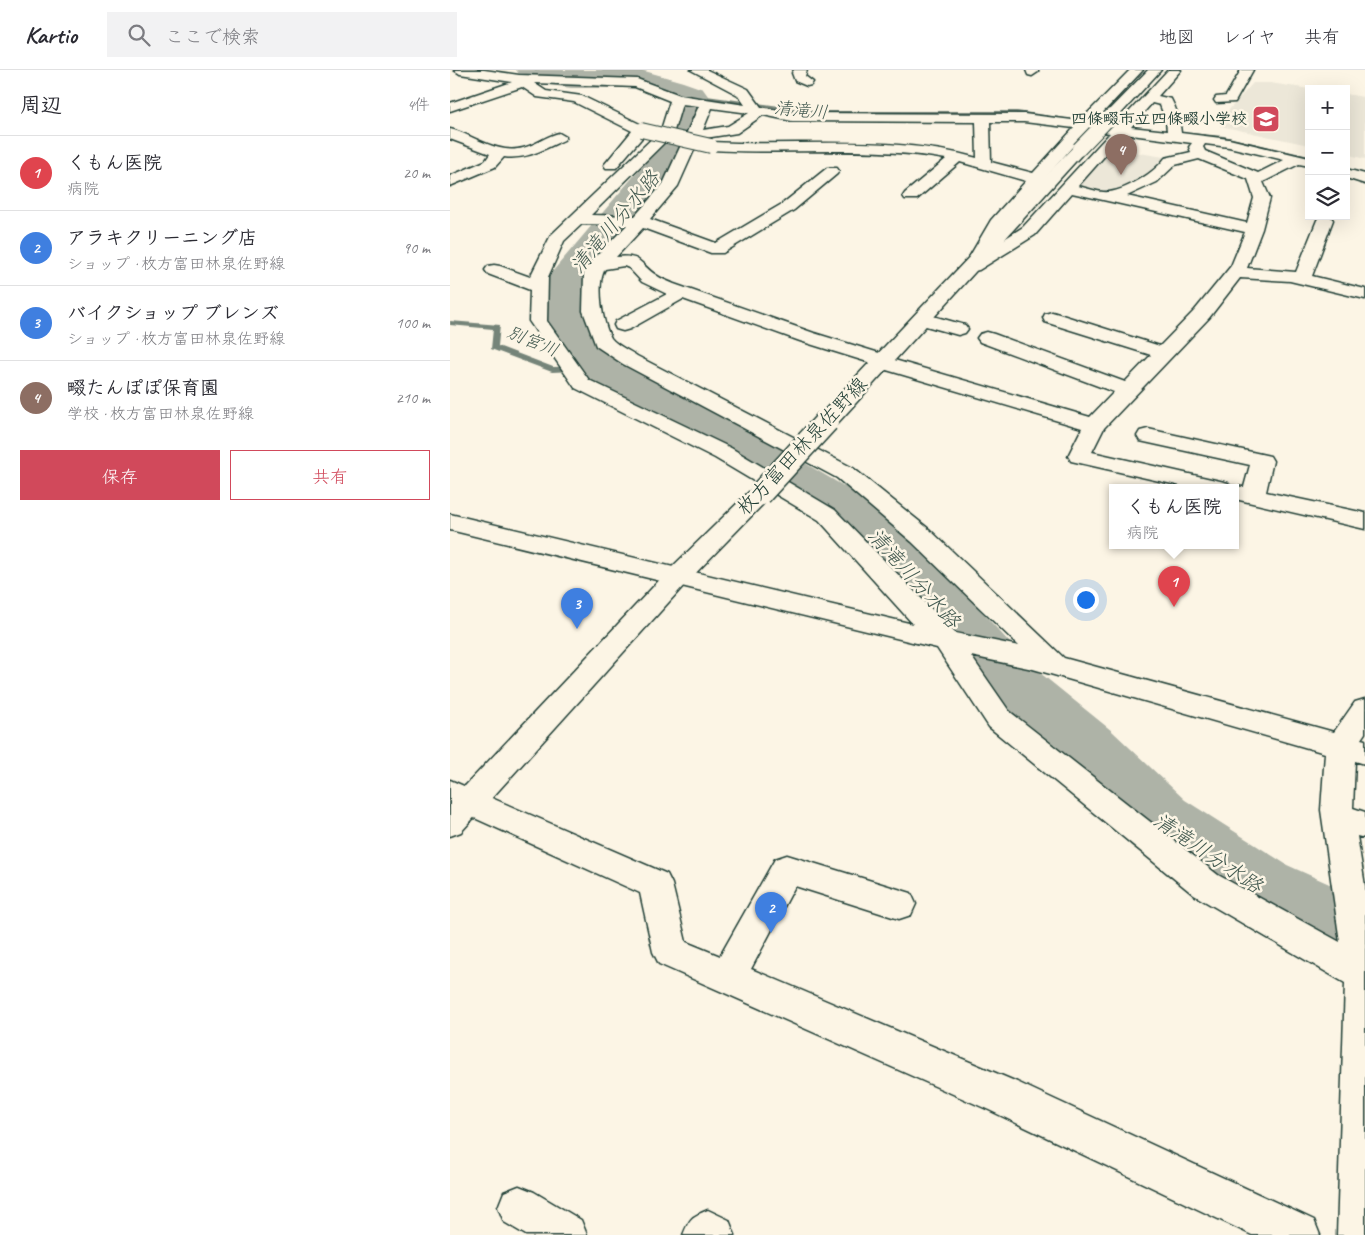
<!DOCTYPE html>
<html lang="ja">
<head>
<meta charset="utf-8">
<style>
  :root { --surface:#fff; --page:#f2f2f3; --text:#2b2b33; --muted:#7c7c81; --line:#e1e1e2; --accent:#d1495b }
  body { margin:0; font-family:Caveat,"Klee One",sans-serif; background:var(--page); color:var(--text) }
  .controls { position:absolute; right:15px; top:15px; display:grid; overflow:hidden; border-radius:0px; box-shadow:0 5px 20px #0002 }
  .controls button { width:45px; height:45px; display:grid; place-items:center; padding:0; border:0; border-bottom:1px solid var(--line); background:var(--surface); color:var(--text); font:25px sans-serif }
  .you { position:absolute; left:635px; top:529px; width:18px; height:18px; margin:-12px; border:4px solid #fff; border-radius:50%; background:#1a73e8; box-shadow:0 0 0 8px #1a73e833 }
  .badge { display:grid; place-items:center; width:32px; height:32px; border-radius:50%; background:var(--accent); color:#fff; font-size:16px; font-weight:700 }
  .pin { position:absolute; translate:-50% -41px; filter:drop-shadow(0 1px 2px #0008) }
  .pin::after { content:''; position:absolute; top:26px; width:18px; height:15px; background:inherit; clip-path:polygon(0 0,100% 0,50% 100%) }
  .popup { position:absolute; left:659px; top:414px; width:130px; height:65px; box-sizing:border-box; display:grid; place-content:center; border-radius:0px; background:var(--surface); filter:drop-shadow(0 1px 4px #0005); font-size:16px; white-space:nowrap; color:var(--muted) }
  .popup b { font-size:19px; color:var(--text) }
  .popup::after { content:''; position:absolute; left:50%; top:100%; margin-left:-10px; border:10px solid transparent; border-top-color:var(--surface) }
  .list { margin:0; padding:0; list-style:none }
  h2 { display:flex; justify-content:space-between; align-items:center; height:65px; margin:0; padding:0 20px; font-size:21px }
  h2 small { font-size:16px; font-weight:400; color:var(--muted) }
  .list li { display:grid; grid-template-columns:32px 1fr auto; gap:15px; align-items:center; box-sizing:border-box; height:75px; padding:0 20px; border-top:1px solid var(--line) }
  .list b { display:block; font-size:19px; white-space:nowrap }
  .list p { margin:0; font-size:16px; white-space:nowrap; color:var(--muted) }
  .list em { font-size:16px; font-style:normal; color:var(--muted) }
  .actions { display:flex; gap:10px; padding:15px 20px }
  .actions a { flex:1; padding:11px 0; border:1px solid var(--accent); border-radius:0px; text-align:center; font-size:18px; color:var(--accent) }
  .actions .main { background:var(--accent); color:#fff }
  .icon { flex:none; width:28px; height:28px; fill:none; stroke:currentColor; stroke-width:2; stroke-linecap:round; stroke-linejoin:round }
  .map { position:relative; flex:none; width:915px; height:1165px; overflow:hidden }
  header { display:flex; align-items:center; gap:30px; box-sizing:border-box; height:70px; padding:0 25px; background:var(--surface); border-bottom:1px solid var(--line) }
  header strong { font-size:24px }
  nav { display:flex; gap:28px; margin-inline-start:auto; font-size:18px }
  .search { width:350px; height:45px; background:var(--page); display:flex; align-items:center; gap:12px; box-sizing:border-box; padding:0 18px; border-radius:0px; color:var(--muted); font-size:19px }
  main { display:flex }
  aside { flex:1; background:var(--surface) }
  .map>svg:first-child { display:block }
</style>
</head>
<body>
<header>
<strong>Kartio</strong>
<div class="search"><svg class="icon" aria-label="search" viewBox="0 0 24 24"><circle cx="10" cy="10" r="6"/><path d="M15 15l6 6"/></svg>ここで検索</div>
<nav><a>地図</a><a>レイヤ</a><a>共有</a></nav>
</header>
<main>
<aside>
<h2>周辺<small>4件</small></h2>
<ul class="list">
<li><span class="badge" style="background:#e0444e">1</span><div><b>くもん医院</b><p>病院</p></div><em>20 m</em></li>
<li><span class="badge" style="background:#3f7fe0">2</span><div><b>アラキクリーニング店</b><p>ショップ · 枚方富田林泉佐野線</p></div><em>90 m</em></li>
<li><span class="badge" style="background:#3f7fe0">3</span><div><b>バイクショップ ブレンズ</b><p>ショップ · 枚方富田林泉佐野線</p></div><em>100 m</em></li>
<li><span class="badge" style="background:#8d6e63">4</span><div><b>畷たんぽぽ保育園</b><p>学校 · 枚方富田林泉佐野線</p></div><em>210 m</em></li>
</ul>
<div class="actions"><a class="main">保存</a><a>共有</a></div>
</aside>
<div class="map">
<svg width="915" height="1165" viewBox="0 0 915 1165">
  <rect width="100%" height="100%" fill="#fcf5e5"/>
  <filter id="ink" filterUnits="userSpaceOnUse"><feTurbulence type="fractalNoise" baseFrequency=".02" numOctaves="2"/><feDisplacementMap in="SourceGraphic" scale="10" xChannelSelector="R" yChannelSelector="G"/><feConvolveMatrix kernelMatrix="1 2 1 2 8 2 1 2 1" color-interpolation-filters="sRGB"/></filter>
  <g filter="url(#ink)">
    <!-- built -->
    <path fill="#ece7d8" d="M 803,13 L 820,13 L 860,19 L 859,75 L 770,56 L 777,42 Z
      M 896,24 L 913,27 L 915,25 L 915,89 L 896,84 Z
      M 665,79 L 720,88 L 697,111 L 660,124 L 624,117 Z"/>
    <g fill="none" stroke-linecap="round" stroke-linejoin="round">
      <!-- stream -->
      <path fill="#758479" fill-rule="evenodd" d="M 242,24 L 365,41 L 567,41 L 629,50 L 626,52 L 567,45 L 365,45 L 240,27 Z
        M 728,62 L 774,66 L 859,86 L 859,90 L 774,70 L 730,65 Z
        M 0,251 L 50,255 L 48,276 L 103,297 L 144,296 L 148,298 L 144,300 L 102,302 L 41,279 L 43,259 L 0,255 Z"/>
      <!-- river -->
      <path fill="#aeb3a7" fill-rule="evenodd" d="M 66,0 L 191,0 L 233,12 L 253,19 L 258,26 L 245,76 L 139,209 L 138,224 L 145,259 L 163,288 L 331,379 L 446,447 L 579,594 L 662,661 L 735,730 L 837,795 L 915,830 L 915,910 L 885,898 L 779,845 L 681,776 L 610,701 L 531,630 L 404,473 L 293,401 L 127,308 L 99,259 L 94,224 L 97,208 L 211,74 L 225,30 L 190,18 L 121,18 L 94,14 L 71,6 Z"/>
      <defs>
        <path id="minor" d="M 4,0 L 34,0 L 69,5 L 187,9 L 230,25 L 295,35 L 288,25 L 241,0 L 257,0 L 298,19 L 311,37 L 342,43 L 574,44 L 630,51 L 680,0 L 693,0 L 644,52 L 667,55 L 718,0 L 731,0 L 708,26 L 721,29 C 727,40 730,51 731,63 L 779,69 L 859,88 L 859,96 L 849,94 L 813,112 L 820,128 L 812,159 L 797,198 L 846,202 L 867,150 L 869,147 L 881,147 L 883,150 L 862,206 L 915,219 L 915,229 L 840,211 L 790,208 L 759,248 L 654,358 L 642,382 L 770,411 L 778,413 L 780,416 L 794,417 L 800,395 L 690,371 L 687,366 L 690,361 L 698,359 L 820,386 L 823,391 L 816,422 L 915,443 L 915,459 L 785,429 L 785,418 L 740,418 L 621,391 L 618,386 L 632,358 L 423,296 L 421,293 L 350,271 L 233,229 L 180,259 L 173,261 L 166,259 L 164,255 L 166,251 L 217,224 L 192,212 L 179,198 L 174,196 L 155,199 C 146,214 152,252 161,268 C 166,275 180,281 187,286 L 403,398 L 480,460 L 614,588 L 884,662 L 905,632 L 915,629 L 915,663 L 911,669 L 915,670 L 915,694 L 905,691 L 903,738 L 915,742 L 915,768 L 907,766 L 915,816 L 915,1165 L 887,1165 L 895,913 L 744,825 L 539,657 L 487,578 L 0,460 L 0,444 L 463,554 L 369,450 L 265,388 L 125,318 L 79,251 L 80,220 L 38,204 L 35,200 L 38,196 L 44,195 L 50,196 L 80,207 L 101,165 L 211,60 L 220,31 L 185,17 L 84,13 L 96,21 L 132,26 L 196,57 L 198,60 L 196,63 L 166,98 L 156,98 L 154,95 L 182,61 L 124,32 L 87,27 L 72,17 L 0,41 L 0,33 L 62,12 L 10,4 ZM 702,33 L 710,35 L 716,51 L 717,61 L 681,57 ZM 232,34 L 249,36 L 213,114 L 185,146 L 141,145 L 223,64 ZM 262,38 L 299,43 L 278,56 L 253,60 ZM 313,45 L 342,51 L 526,52 L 527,88 C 441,64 349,77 261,72 L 256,73 L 254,76 L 256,79 L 261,80 C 339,85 419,75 496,89 L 455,123 L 453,126 L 455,129 L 467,129 L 510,92 L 576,111 L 541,150 L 514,196 L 517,200 L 523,201 L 529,200 L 585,165 L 622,123 L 795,162 L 781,196 L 745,240 L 710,276 L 609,244 L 602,242 L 595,244 L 593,248 L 595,252 L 701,285 L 675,312 L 544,264 L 537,262 L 530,264 L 527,268 L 530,272 L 664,322 L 640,347 L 441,289 L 439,286 L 364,263 L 224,214 C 218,211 211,209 206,205 C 189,194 192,184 166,187 L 193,158 L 261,183 L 273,183 L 344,140 L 387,104 L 389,101 L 387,98 L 377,98 L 332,134 L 266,173 L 200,149 L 228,116 L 249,69 L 287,63 ZM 540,52 L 574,52 L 624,58 L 583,103 L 541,92 ZM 637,60 L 660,63 L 573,157 L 542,177 L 554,155 ZM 674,64 L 742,73 L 739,77 L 741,82 L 715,88 C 705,102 677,120 659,122 C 650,123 637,118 628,116 ZM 755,74 L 779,77 L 834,90 L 808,103 L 755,81 L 753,77 ZM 749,89 L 798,109 L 804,128 L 797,153 L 677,126 L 707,112 L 725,95 ZM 132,154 L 177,155 L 143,190 L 134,204 L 133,241 L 146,276 L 173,294 L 387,408 L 462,472 L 569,576 L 505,563 L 385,440 L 281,378 L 139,310 L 97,251 L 98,207 L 114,171 ZM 521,586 L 583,599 L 875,683 L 871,740 L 890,872 L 768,805 L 559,641 Z
          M 344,0 L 357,0 L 355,6 L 363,12 L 361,15 L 357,16 L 345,11 L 342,3 Z
          M 576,0 L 588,0 L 588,2 L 582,6 L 578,5 Z
          M 791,0 L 803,0 L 785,32 L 766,33 L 764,30 L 766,27 L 776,26 Z
          M 0,59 C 24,65 47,85 73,78 C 86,75 96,66 109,63 L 116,67 L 114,70 C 94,79 77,90 54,87 L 45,97 L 0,116 L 0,106 L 35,91 L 40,84 L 0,69 Z
          M 896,99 L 915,104 L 915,114 L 896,108 Z
          M 472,243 L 515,255 L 518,259 L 515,263 L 508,265 L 465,253 L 463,249 L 465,245 Z
          M 0,710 L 217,804 L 222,814 L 236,872 L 270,886 L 325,789 L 337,785 L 461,823 L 466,834 L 461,845 L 449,849 L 345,816 L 301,899 L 567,1012 L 864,1150 L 870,1165 L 802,1165 L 539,1040 L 209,894 L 203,882 L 190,823 L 0,737 Z
          M 69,1116 L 84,1122 L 131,1150 L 137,1165 L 76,1165 L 54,1152 L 48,1137 L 54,1122 Z
          M 258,1140 L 279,1150 L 285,1165 L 233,1165 C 240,1148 241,1147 258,1140 Z"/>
        <path id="major" d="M 698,0 L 711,0 L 666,49 L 656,49 L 654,46 L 656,43 Z
          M 629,75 L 634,76 L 636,79 L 634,82 L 385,356 L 377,357 L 369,356 L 366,351 L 369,346 L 624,76 Z
          M 310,417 L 318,419 L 322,424 L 318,429 L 237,512 L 11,762 L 0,766 L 0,732 L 219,500 L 302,419 Z"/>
      </defs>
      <!-- minor casing -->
      <use href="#minor" stroke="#1f3d34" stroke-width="3"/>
      <!-- major casing -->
      <use href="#major" stroke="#1f3d34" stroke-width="3"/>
      <!-- minor -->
      <use href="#minor" fill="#fcf5e5" fill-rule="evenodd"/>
      <!-- major -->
      <use href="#major" fill="#fcf5e5" fill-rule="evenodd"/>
      <defs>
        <path id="minor-bridge" d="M 191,60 L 261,76"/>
        <path id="major-bridge-far1" d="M 629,79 L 661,46"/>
        <path id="major-bridge" d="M 310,424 L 377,351"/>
      </defs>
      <!-- minor-bridge casing -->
      <use href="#minor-bridge" stroke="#1f3d34" stroke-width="16" stroke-linecap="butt"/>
      <!-- major-bridge-far1 casing -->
      <use href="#major-bridge-far1" stroke="#1f3d34" stroke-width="16" stroke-linecap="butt"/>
      <!-- major-bridge casing -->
      <use href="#major-bridge" stroke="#1f3d34" stroke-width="26" stroke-linecap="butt"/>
      <!-- minor-bridge -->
      <use href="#minor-bridge" stroke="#fcf5e5" stroke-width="14"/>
      <!-- major-bridge-far1 -->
      <use href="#major-bridge-far1" stroke="#fcf5e5" stroke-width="14"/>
      <!-- major-bridge -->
      <use href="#major-bridge" stroke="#fcf5e5" stroke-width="23"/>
    </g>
  </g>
  <!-- icons -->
  <defs>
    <symbol id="school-square" viewBox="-11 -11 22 22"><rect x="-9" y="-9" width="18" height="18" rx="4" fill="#d1495b" stroke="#fcf5e5"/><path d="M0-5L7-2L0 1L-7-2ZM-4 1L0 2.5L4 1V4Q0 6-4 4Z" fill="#fff"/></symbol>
  </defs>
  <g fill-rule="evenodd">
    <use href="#school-square" x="800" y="33" width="32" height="32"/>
  </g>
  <g text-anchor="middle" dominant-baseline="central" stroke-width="5" stroke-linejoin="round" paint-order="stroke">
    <!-- far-poi labels -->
    <g font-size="16" font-weight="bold" fill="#1f3d34" stroke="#fcf5e5" text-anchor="end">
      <text x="797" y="49">四條畷市立四條畷小学校</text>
    </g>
    <!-- far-water labels -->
    <g font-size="18" font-style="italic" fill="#435a51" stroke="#fcf5e5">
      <text transform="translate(351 40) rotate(5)">清滝川</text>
      <text transform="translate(83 271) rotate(22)">別宮川</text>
    </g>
    <!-- street labels -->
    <g font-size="20" fill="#1f3d34" stroke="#fcf5e5">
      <text transform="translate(352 376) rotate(-47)">枚方富田林泉佐野線</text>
    </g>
    <!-- water labels -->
    <g font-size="21" font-style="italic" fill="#435a51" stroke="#fcf5e5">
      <text transform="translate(165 152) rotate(-50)">清滝川分水路</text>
      <text transform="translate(464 508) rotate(48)">清滝川分水路</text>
      <text transform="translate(758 783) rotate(34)">清滝川分水路</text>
    </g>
  </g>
</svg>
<div class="controls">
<button>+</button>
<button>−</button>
<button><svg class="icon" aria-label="layers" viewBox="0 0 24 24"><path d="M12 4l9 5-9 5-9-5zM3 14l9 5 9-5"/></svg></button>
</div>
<div class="you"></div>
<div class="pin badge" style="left:724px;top:537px;background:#e0444e">1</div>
<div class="popup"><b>くもん医院</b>病院</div>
<div class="pin badge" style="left:321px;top:863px;background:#3f7fe0">2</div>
<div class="pin badge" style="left:127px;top:559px;background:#3f7fe0">3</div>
<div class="pin badge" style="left:671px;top:105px;background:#8d6e63">4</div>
</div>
</main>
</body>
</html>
